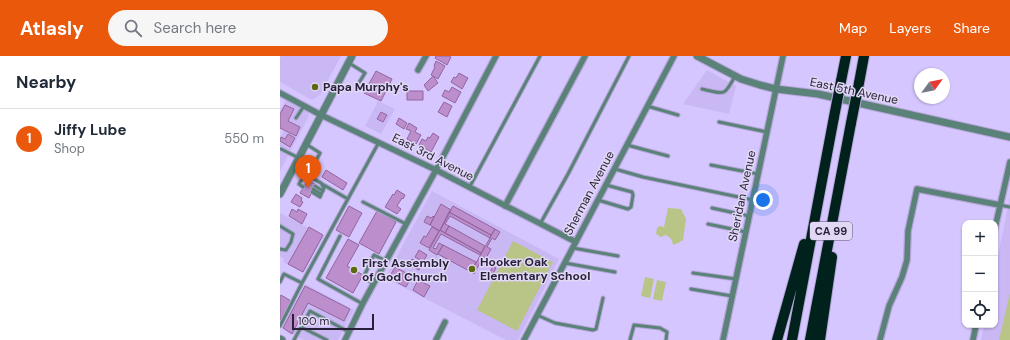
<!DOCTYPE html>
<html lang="en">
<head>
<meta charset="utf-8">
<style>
  :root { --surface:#fff; --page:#f6f6f7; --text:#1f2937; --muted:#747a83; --line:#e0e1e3; --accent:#ea580c }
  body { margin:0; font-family:"DM Sans",sans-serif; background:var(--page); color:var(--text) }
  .controls { position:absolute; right:12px; bottom:12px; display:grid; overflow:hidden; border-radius:8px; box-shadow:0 1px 3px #0004 }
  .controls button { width:36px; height:36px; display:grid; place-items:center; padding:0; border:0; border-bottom:1px solid var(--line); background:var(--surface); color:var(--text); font:20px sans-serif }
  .compass { position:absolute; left:634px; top:12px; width:36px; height:36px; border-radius:50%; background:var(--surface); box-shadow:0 1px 3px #0004; rotate:57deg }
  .scale { position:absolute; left:12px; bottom:10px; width:82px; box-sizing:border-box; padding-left:4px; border:2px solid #281f39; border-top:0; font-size:11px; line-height:14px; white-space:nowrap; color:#281f39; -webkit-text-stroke:3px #e0d8f5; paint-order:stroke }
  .you { position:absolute; left:483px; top:144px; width:14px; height:14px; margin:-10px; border:3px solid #fff; border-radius:50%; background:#1a73e8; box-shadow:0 0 0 6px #1a73e833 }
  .badge { display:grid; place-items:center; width:26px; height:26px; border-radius:50%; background:var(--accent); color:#fff; font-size:13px; font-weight:700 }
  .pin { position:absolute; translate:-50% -33px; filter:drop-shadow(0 1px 2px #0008) }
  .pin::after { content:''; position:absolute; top:21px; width:14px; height:12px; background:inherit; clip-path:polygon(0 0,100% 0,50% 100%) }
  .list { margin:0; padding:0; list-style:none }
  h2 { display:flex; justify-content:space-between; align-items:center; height:52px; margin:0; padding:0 16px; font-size:17px }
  h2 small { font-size:13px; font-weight:400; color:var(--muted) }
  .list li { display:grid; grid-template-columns:26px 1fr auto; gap:12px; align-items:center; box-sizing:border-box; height:60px; padding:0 16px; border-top:1px solid var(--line) }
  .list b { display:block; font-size:15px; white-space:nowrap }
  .list p { margin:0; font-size:13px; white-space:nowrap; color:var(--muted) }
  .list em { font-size:13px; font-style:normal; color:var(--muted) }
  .icon { flex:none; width:22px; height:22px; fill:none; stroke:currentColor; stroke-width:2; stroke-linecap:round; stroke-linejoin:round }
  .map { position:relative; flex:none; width:730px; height:284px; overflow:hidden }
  header { display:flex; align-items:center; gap:24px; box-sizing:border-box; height:56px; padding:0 20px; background:var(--accent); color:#fff }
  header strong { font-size:19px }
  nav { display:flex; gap:22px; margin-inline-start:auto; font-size:14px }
  .search { width:280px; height:36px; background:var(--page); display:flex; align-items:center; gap:10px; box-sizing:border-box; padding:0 14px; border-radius:22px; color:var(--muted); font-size:15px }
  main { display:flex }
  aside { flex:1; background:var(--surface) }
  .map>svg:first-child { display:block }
</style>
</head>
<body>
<header>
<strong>Atlasly</strong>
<div class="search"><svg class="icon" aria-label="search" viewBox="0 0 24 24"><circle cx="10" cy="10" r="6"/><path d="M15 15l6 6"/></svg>Search here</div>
<nav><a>Map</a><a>Layers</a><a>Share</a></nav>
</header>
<main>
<aside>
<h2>Nearby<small></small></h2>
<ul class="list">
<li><span class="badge">1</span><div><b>Jiffy Lube</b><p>Shop</p></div><em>550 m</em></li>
</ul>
</aside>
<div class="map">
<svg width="730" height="284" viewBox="0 0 730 284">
  <rect width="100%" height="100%" fill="#d6c6ff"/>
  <!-- built -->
  <path fill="#c9b8f4" d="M 1,0 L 61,0 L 40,39 L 32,44 L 0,26 L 0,2 Z
    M 427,14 L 456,30 L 449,58 L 403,48 Z
    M 7,42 L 27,53 L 29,60 L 0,115 L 0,82 L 4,74 L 0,72 L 0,55 Z
    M 98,45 L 115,53 L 101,78 L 85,70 Z
    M 152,135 L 279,203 L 238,284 L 226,284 L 105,222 Z
    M 730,141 L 730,284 L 701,284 L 704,269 L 715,269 L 715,214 Z
    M 0,157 L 44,180 L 23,217 L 3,206 L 4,203 L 0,200 Z
    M 25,228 L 74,254 L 58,284 L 24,284 L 2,272 Z"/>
  <!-- green -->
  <path fill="#b8c586" d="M 388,152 L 401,153 L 406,163 L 403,184 L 398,187 L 393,189 C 392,183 390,181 385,179 L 381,181 L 376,178 L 377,172 L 380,170 L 384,171 Z
    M 233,185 L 273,206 L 237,275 L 197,254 Z
    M 365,221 L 374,223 L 370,242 L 361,240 Z
    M 377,224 L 386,226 L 382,245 L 373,243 Z
    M 730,237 L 730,284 L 719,284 Z"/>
  <!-- building -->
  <path fill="#bd8ecc" stroke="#92659f" d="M 156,0 L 169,0 L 171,1 L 167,9 L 155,2 Z
    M 156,5 L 165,10 L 158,23 L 151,19 L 155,11 L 154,10 Z
    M 96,15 L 112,23 L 101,45 L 84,37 Z
    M 179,17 L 188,22 L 182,33 L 171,26 L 174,21 L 176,22 Z
    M 153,20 L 158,27 L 148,35 L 144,29 Z
    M 172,31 L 181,36 L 175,47 L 162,40 L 165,34 L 169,36 Z
    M 127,35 L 143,35 L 143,44 L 127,44 Z
    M 164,46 L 172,50 L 167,61 L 158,56 Z
    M 5,49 L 14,53 L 8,65 L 20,71 L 16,80 L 0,72 L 0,58 Z
    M 101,56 L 107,59 L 103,66 L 97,63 Z
    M 119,62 L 127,67 L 124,73 L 116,68 Z
    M 129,67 L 137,72 L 135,76 L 141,79 L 136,88 L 127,83 L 131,75 L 126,73 Z
    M 153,77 L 159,81 L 151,96 L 139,89 L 142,83 L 146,85 L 148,81 L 150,82 Z
    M 8,78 L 15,82 L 10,91 L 0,85 L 1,81 L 5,83 Z
    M 46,114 L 67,127 L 63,134 L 42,121 Z
    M 28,124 L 36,129 L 29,142 L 20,137 Z
    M 117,134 L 125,139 L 123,143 L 122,142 L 117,150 L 121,153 L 117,158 L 105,151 L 113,138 L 114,139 Z
    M 16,138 L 22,142 L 21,145 L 23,146 L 20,151 L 11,146 Z
    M 161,148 L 171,154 L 160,175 L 150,169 Z
    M 69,150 L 82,157 L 69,181 L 56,174 Z
    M 173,150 L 215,173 L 211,179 L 169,156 Z
    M 12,153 L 17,156 L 18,153 L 27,158 L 22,168 L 9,160 Z
    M 97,155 L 116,166 L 99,198 L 79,187 Z
    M 169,156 L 211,179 L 210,182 L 170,160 L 165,168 L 169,170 L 165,177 L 160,174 Z
    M 147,160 L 151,162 L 153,160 L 154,161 L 150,169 L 144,166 Z
    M 169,170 L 205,190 L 201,197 L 165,177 Z
    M 29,171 L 43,179 L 23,216 L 8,208 Z
    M 152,171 L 159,175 L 149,192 L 140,187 L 144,180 L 146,181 Z
    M 215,173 L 220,176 L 215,184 L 212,182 L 207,191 L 211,193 L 206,202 L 203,201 L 194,218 L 191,216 Z
    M 160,174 L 201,197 L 200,199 L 161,178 L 153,192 L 156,193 L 159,187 L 163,189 L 157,199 L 149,194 Z
    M 68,183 L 79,189 L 67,210 L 83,219 L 73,237 L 46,222 Z
    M 163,189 L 196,206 L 191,216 L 158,198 Z
    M 139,194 L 147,199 L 143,206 L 135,201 Z
    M 132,203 L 142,209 L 139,214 L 129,209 Z
    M 213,210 L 216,212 L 211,222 L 208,220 Z
    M 115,211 L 132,220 L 126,231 L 109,222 Z
    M 138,224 L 150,230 L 144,241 L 133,234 Z
    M 25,230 L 70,253 L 64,265 L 28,247 L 12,278 L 3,272 Z
    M 1,239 L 11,245 L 0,265 L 0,241 Z"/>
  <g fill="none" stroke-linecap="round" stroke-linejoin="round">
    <defs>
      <path id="service" d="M 69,7 L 85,17 L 77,30
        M 422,33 C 445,38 444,41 455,20
        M 367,50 L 398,59
        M 16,62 L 24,50
        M 439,66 L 487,76
        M 347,89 L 388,100
        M 1,93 L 19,102
        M 16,108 L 31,114 L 40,97 L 26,88
        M 431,109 L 478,118
        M 14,112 L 41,127 L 44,132 L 40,141 L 32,136
        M 335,113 L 363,121 L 473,144
        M 42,128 L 68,143
        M 35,130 L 43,135
        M 23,131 L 19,128 L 25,118
        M 189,132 L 260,0
        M 33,133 L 41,138
        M 318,144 L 348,153 L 351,151 L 353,139 L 352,136 L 326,129
        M 83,146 L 126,168
        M 720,149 L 730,151
        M 432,152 L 469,160
        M 260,168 L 288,118 L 349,0
        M 428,168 L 466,176
        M 0,170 L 13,178 L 11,186 L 6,194 L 0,193
        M 60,180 L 38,223 L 83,248
        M 293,192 L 338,200
        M 285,207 L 335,216
        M 413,217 L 456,223
        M 0,226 L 4,218 L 22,227 L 0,270
        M 22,227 L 99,86
        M 94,228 L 86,223 L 84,220 L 94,199 L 106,205
        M 411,233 L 452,240
        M 257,259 L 275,267 L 313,274 L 316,273 L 323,242
        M 21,271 L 47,284
        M 14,284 L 30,255 L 69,276
        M 350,284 L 354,269 L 380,272 L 387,276 L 386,284"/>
      <path id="minor" d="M 138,14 L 146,0
        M 0,37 L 41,59 L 156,114 L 296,186
        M 225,150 L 305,0
        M 715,172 L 730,106
        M 65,284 L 83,247 L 156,114 L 216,0
        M 156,284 L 165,266
        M 244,284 L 394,0
        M 443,284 L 503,0
        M 600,284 L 609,250 L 622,221 L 627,204 L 628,175 L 637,133 L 720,149
        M 693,284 L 696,269"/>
      <path id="tertiary" d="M 417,0 L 461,23 L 480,29 L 496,33 L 538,38 L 730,81
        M 0,138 L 72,0
        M 0,283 L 2,284"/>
      <path id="motorway" d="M 561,25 L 566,0
        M 579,27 L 584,0
        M 497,284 L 524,188
        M 512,284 L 554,61
        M 530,284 L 571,67
        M 540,284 L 552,201"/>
    </defs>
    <!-- service casing -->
    <use href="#service" stroke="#b3a5d7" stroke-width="5"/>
    <!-- minor casing -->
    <use href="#minor" stroke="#b3a5d7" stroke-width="8"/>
    <!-- tertiary casing -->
    <use href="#tertiary" stroke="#b3a5d7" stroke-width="9"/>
    <!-- motorway casing -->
    <use href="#motorway" stroke="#b3a5d7" stroke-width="12"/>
    <!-- service -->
    <use href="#service" stroke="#5b8278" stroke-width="3"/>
    <!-- minor -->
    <use href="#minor" stroke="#5b8278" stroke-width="5.5"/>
    <!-- tertiary -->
    <use href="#tertiary" stroke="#5b8278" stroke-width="7"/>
    <!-- motorway -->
    <use href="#motorway" stroke="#01221c" stroke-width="10"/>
    <defs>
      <path id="motorway-bridge" d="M 554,61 L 561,25
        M 571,67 L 579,27"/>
    </defs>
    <!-- motorway-bridge casing -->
    <use href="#motorway-bridge" stroke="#b3a5d7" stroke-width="12" stroke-linecap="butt"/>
    <!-- motorway-bridge -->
    <use href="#motorway-bridge" stroke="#01221c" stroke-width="10"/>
  </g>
  <!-- markers -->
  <g fill="#5d6911" stroke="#e0d8f5" stroke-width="1.5">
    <circle cx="35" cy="31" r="4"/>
    <circle cx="192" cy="213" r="4"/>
    <circle cx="74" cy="214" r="4"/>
  </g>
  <g text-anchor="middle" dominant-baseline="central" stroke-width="3" stroke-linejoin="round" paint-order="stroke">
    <!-- shield labels -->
    <rect fill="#e0d8f5" stroke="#5f5671" stroke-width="1" x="530" y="166" width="42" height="18" rx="3"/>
    <g font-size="11" font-weight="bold" fill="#281f39">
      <text x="551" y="175">CA 99</text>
    </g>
    <!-- poi labels -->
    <g font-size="12" font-weight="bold" fill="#281f39" stroke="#e0d8f5" text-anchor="start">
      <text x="43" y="31">Papa Murphy's</text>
      <text x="200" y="206">Hooker Oak<tspan x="200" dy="14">Elementary School</tspan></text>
      <text x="82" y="207">First Assembly<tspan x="82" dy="14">of God Church</tspan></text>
    </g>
    <!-- street labels -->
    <g font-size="12" fill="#281f39" stroke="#e0d8f5">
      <text transform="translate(574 35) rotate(12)">East 5th Avenue</text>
      <text transform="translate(153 101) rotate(27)">East 3rd Avenue</text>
      <text transform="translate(309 137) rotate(-62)">Sherman Avenue</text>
      <text transform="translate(462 140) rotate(-78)">Sheridan Avenue</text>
    </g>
  </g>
</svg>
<div class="controls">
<button>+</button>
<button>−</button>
<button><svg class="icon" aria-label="locate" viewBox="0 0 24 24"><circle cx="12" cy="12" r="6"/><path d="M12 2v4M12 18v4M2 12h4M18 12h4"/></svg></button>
</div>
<svg class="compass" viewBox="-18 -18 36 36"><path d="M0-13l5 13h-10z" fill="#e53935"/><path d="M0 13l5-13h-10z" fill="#747a83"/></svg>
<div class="scale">100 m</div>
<div class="you"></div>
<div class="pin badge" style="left:28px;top:132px">1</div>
</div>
</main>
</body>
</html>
